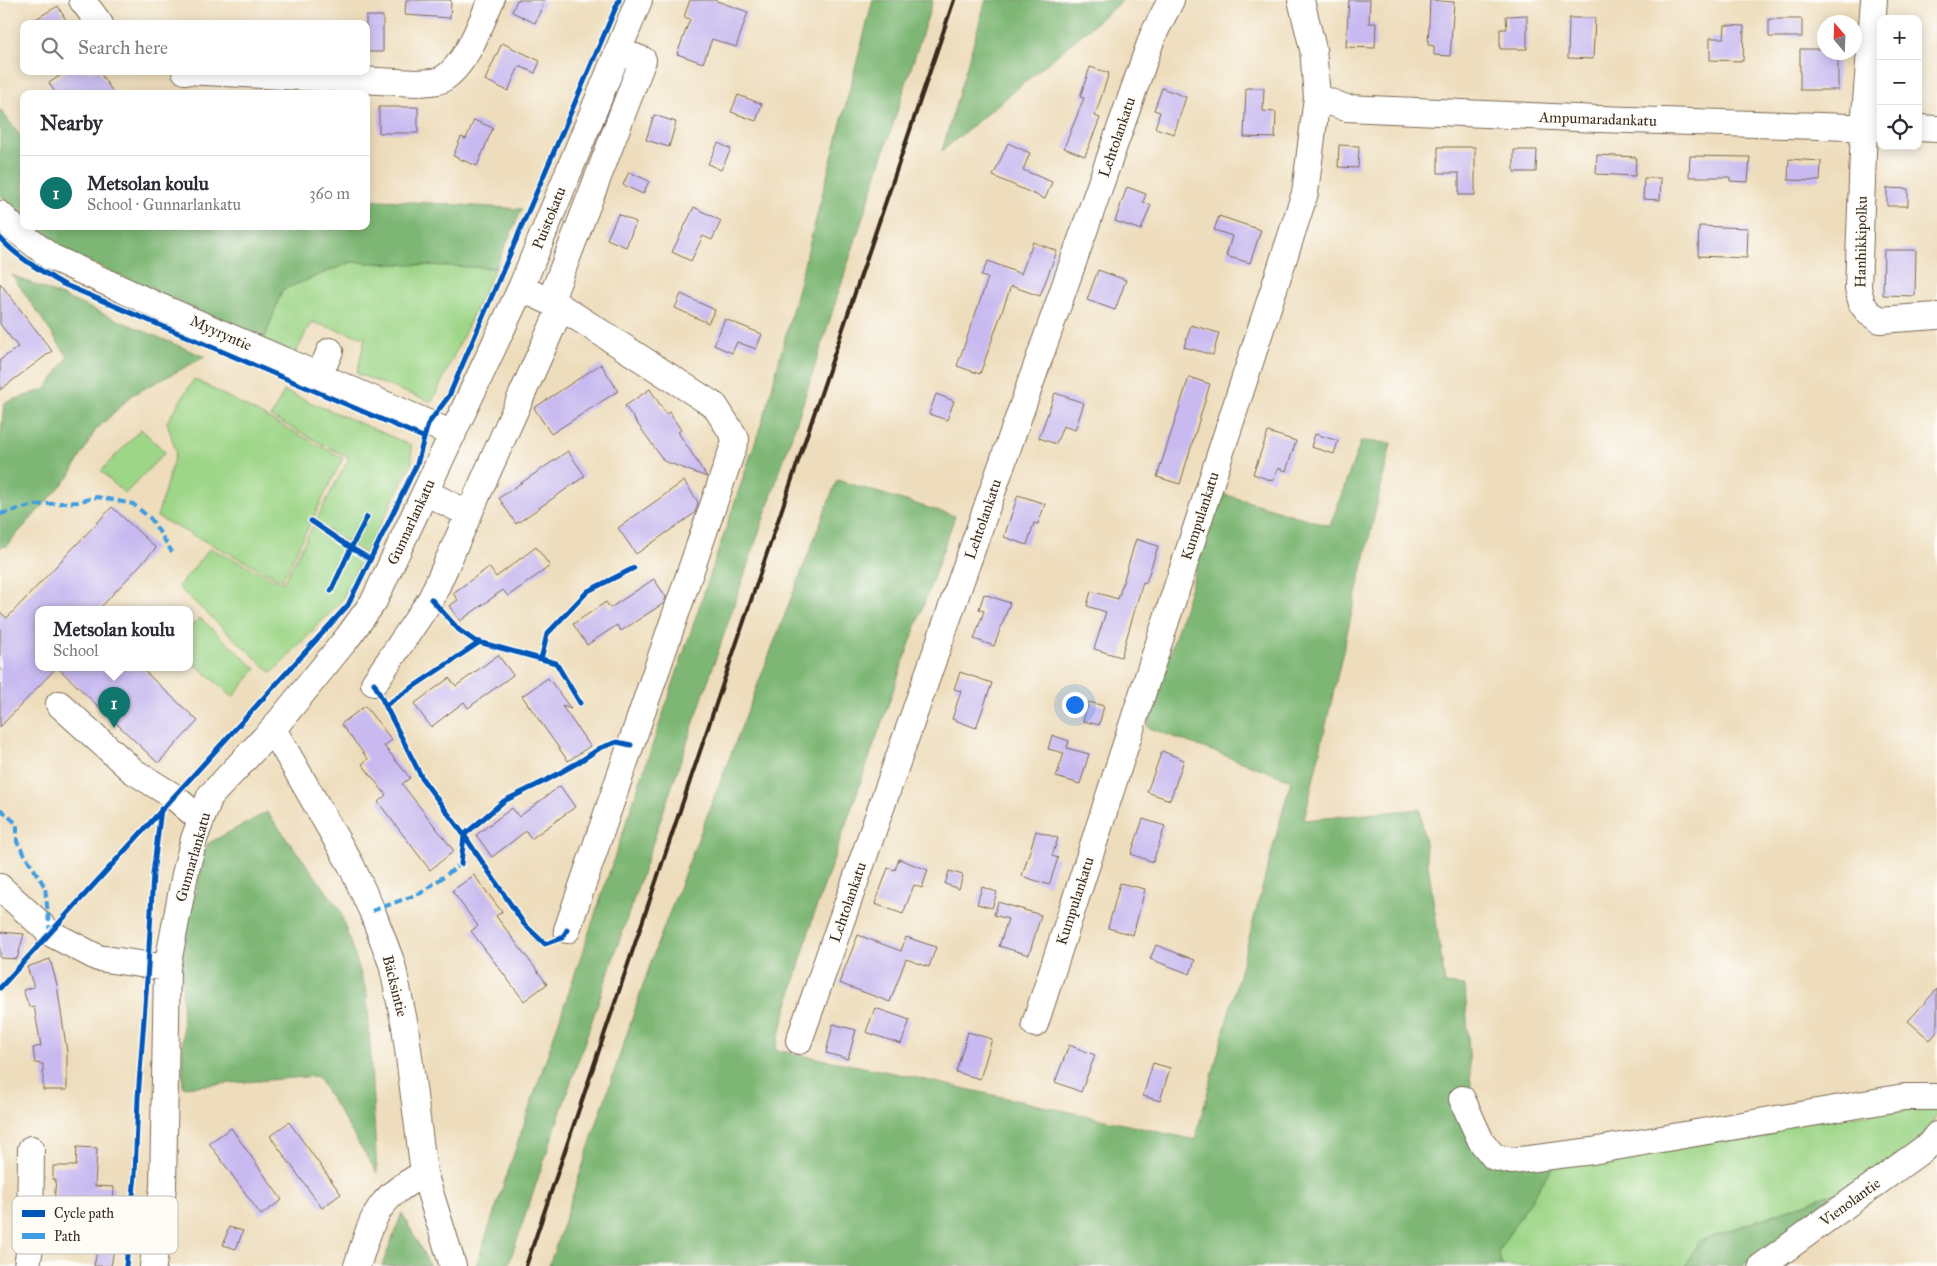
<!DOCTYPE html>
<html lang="en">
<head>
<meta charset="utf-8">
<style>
  :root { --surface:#fff; --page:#f2f2f3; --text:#2b2b33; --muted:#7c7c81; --line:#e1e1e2; --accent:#0f766e }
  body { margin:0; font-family:"IM FELL Great Primer",serif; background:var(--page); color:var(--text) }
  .controls { position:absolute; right:15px; top:15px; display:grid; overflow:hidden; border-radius:10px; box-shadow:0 2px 12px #0003 }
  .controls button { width:45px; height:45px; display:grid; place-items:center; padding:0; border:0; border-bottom:1px solid var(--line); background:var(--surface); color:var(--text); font:25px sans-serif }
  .compass { position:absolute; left:1817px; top:15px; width:45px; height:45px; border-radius:50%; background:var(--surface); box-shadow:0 2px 12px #0003; rotate:341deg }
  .you { position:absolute; left:1074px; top:704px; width:18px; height:18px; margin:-12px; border:4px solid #fff; border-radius:50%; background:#1a73e8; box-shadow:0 0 0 8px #1a73e833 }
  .badge { display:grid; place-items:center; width:32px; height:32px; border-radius:50%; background:var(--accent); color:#fff; font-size:16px; font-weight:700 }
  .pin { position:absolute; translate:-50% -41px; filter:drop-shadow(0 1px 2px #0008) }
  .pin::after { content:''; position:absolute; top:26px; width:18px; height:15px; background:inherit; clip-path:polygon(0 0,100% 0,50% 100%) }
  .popup { position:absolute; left:35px; top:606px; width:158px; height:65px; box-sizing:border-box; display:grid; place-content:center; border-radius:10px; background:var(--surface); filter:drop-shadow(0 1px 4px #0005); font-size:16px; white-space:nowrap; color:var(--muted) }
  .popup b { font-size:19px; color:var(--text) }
  .popup::after { content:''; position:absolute; left:50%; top:100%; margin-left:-10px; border:10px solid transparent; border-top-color:var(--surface) }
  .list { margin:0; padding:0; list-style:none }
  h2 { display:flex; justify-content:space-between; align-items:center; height:65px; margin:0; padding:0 20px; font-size:21px }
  h2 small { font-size:16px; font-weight:400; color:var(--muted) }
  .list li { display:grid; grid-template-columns:32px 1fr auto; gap:15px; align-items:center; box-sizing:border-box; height:75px; padding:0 20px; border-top:1px solid var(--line) }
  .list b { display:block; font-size:19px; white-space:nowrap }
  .list p { margin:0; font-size:16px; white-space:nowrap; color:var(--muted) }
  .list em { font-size:16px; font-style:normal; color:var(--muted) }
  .icon { flex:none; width:28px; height:28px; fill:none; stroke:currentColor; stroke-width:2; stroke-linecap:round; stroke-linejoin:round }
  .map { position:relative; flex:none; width:1937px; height:1266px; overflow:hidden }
  .search { position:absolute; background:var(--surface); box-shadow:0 2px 12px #0003; left:20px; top:20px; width:350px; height:55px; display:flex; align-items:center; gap:12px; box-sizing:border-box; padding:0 18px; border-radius:10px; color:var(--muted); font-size:19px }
  .panel { position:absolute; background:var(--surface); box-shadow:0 2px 12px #0003; left:20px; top:90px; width:350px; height:140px; border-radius:10px }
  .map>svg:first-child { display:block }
</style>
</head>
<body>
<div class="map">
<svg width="1937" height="1266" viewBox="0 0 1937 1266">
  <rect width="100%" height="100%" fill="#fdfcf7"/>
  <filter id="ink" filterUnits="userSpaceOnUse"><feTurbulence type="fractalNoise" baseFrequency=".02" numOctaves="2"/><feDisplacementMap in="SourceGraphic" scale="10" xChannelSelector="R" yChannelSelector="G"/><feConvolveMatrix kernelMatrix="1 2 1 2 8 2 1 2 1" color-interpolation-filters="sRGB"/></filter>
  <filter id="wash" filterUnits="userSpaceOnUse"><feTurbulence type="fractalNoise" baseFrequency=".0096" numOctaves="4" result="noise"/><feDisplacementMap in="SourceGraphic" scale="20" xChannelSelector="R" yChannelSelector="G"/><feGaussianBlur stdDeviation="1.12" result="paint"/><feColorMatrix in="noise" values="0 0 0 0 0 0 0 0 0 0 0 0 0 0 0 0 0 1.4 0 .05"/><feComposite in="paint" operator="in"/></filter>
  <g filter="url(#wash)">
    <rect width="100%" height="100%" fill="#eeddbc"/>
    <!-- green -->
    <path fill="#9ed688" stroke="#6c8053" d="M 351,262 L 495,268 L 432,402 L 357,374 L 365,338 L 311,322 L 296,353 L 264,340 L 282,290 Z
      M 194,379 L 343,458 L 282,580 L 157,517 L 176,452 L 167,422 Z
      M 284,391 L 411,445 L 412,463 L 365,554 L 315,522 L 349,458 L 271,417 Z
      M 141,429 L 165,452 L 125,494 L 101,471 Z
      M 314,524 L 362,559 L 341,601 L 272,673 L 178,587 L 210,548 L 283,583 Z
      M 200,618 L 256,669 L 233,697 L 189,659 L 189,628 Z
      M 1937,1108 L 1937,1116 L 1909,1151 L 1839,1191 L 1698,1242 L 1686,1266 L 1502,1266 L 1498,1251 L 1554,1165 L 1843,1116 Z"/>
    <!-- forest -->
    <path fill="#7eb774" stroke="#5c7049" d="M 873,0 L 933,0 L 800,412 L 508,1266 L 476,1266 L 767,407 Z
      M 986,0 L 1123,0 L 942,151 Z
      M 0,109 L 24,141 L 24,217 L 0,195 Z
      M 366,199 L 522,209 L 495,268 L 351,262 L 282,290 L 264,340 L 54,246 L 33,226 L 366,226 Z
      M 12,275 L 205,357 L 132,395 L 95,431 L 69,477 L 6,546 L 0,547 L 0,442 L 4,403 L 46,389 L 68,357 Z
      M 1361,441 L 1391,443 L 1304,820 L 1420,809 L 1445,984 L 1465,986 L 1471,1087 L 1455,1098 L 1483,1156 L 1554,1165 L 1498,1251 L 1502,1266 L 549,1266 L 655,950 L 837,480 L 955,516 L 814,914 L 775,1050 L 899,1074 L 1195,1140 L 1291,780 L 1147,727 L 1220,493 L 1330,526 Z
      M 267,812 L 339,908 L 367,993 L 377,1173 L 317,1076 L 183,1087 L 182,949 L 207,844 Z
      M 1909,1151 L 1751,1258 L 1746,1266 L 1686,1266 L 1698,1242 L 1839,1191 Z
      M 402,1213 L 430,1266 L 382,1266 Z"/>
    <g id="blocks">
      <!-- building -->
      <path fill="#c8baf0" d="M 406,0 L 451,0 L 450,18 L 405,15 Z
        M 517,0 L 545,0 L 535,23 L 512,12 Z
        M 690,0 L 714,0 L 748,12 L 736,47 L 712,39 L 703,63 L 677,54 L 690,19 L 684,17 Z
        M 1349,0 L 1370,0 L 1369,23 L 1376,23 L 1375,48 L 1346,47 Z
        M 1430,0 L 1454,2 L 1450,56 L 1434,55 L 1434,46 L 1428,45 Z
        M 58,6 L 68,24 L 27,24 Z
        M 1527,15 L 1527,49 L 1500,49 L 1500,29 L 1507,29 L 1506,16 Z
        M 366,16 L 383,16 L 383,52 L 366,52 Z
        M 1569,18 L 1595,18 L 1593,59 L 1568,58 Z
        M 1769,19 L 1802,19 L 1802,37 L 1769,37 Z
        M 1725,25 L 1744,26 L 1743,61 L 1710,60 L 1710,38 L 1724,38 Z
        M 502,43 L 540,61 L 535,73 L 519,66 L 508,91 L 485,80 Z
        M 1800,49 L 1824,49 L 1824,52 L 1838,52 L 1838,90 L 1800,90 Z
        M 1090,67 L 1109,73 L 1095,116 L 1100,118 L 1085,156 L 1064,148 L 1084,98 L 1080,97 Z
        M 67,71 L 99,71 L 114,94 L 56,94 L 49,83 Z
        M 1162,88 L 1186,97 L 1174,134 L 1155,128 L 1160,112 L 1154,110 Z
        M 1246,88 L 1264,88 L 1263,111 L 1276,112 L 1275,138 L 1244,137 Z
        M 738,95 L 762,104 L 756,121 L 731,112 Z
        M 379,107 L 418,107 L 418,133 L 379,133 Z
        M 654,115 L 676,122 L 669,147 L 646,140 Z
        M 474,120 L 493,128 L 477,166 L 453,156 L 461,137 L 466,139 Z
        M 718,143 L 731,149 L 721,170 L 708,164 Z
        M 1008,143 L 1030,153 L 1023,170 L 1052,182 L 1045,199 L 993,176 Z
        M 1339,145 L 1359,146 L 1358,168 L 1338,167 Z
        M 1438,147 L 1475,147 L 1475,195 L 1459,195 L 1459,173 L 1438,173 Z
        M 1514,150 L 1537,150 L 1536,172 L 1514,172 Z
        M 1597,155 L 1636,157 L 1635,176 L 1596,174 Z
        M 1690,156 L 1750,157 L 1748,182 L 1730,181 L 1730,177 L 1689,177 Z
        M 1789,159 L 1821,161 L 1820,181 L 1788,180 Z
        M 629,172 L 649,181 L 643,194 L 623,185 Z
        M 1644,178 L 1661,178 L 1660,200 L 1643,199 Z
        M 1127,187 L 1146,194 L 1143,202 L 1151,205 L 1141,230 L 1115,221 Z
        M 1887,188 L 1908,189 L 1908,206 L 1887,206 Z
        M 694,207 L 721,221 L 712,240 L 703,236 L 691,261 L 672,252 Z
        M 618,214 L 636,222 L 626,247 L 607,239 Z
        M 1219,216 L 1261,230 L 1250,263 L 1226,256 L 1232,236 L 1214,230 Z
        M 1699,226 L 1748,228 L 1747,258 L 1698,256 Z
        M 1033,242 L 1057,251 L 1040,296 L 1011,286 L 980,374 L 957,366 L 988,278 L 981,276 L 988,261 L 1021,274 Z
        M 1884,250 L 1916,250 L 1915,296 L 1883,295 Z
        M 1098,270 L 1126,280 L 1115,310 L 1087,300 Z
        M 0,283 L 52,351 L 0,390 L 0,360 L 18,347 L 0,324 Z
        M 681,294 L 715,310 L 708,323 L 675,308 Z
        M 725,319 L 762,334 L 756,349 L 737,342 L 732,353 L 714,345 Z
        M 1191,325 L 1219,333 L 1213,355 L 1184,347 Z
        M 601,364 L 618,391 L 551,434 L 534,408 Z
        M 1189,377 L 1210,384 L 1180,484 L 1157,477 Z
        M 650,389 L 666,414 L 669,412 L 681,430 L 678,432 L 707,477 L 664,461 L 625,406 Z
        M 1055,393 L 1084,403 L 1075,430 L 1063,426 L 1056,444 L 1039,438 Z
        M 936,394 L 954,401 L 947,420 L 929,414 Z
        M 1268,432 L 1296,441 L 1286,471 L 1278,468 L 1273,481 L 1253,474 Z
        M 1315,434 L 1338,441 L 1334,454 L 1311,447 Z
        M 568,451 L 585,476 L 516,524 L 499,498 Z
        M 684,481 L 698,502 L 695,513 L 636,554 L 618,528 Z
        M 1018,495 L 1045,504 L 1038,524 L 1034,523 L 1027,545 L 1004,537 Z
        M 112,507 L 156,548 L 99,609 L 39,609 L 39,667 L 140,667 L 198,721 L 158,763 L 57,667 L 0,727 L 0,612 L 7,618 Z
        M 1136,539 L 1158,546 L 1146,583 L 1143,582 L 1121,657 L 1094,649 L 1106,612 L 1087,606 L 1091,591 L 1118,599 Z
        M 536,547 L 550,566 L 508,596 L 503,590 L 460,621 L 449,606 L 458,600 L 453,593 L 489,567 L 496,577 Z
        M 654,579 L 666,597 L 664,603 L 621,631 L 617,625 L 587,645 L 573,624 L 606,602 L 610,608 Z
        M 984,594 L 1010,603 L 994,646 L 974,639 L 984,611 L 979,609 Z
        M 498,655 L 513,675 L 468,708 L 464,702 L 431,727 L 414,704 L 449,678 L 456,686 Z
        M 960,672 L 992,683 L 976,728 L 952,719 L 961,691 L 954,689 Z
        M 548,678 L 571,709 L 562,706 L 590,746 L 568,761 L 522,696 Z
        M 1089,702 L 1104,706 L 1099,725 L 1083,721 Z
        M 365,706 L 392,740 L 384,746 L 410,778 L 402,784 L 454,851 L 430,870 L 378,802 L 386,795 L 362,764 L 368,759 L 341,724 Z
        M 1052,735 L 1069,741 L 1067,748 L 1089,754 L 1080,784 L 1056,777 L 1064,753 L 1048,749 Z
        M 1162,751 L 1184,760 L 1170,800 L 1147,792 Z
        M 560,786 L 575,807 L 531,839 L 526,831 L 492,857 L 476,835 L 512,808 L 519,817 Z
        M 1143,819 L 1165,826 L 1153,862 L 1131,854 Z
        M 1036,831 L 1058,838 L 1052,856 L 1058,858 L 1049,885 L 1022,876 Z
        M 899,859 L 928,870 L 922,888 L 914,885 L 903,914 L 875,904 L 888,868 L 895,870 Z
        M 949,871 L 963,875 L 959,889 L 945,884 Z
        M 474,875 L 502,912 L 496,916 L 547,984 L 524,1001 L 471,931 L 478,926 L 452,891 Z
        M 1120,883 L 1145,889 L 1133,935 L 1108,928 Z
        M 982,887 L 997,892 L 992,908 L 977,904 Z
        M 998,902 L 1041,915 L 1029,955 L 999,946 L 1008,919 L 994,915 Z
        M 0,932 L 24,934 L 17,959 L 0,958 Z
        M 858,935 L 901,951 L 906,937 L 936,947 L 929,967 L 906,959 L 890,1002 L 839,983 Z
        M 1156,945 L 1195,960 L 1190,974 L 1150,959 Z
        M 50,959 L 57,985 L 67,1052 L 67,1090 L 43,1090 L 43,1064 L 35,1063 L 33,1048 L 41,1046 L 34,1006 L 29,1007 L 23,990 L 34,987 L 27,967 Z
        M 1937,989 L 1937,1032 L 1930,1040 L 1908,1021 Z
        M 875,1008 L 910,1020 L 901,1044 L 866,1032 Z
        M 833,1024 L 856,1030 L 848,1059 L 826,1053 Z
        M 968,1032 L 992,1039 L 980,1079 L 956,1072 Z
        M 1069,1045 L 1095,1055 L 1081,1092 L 1055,1082 Z
        M 1153,1063 L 1170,1068 L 1160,1101 L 1143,1096 Z
        M 289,1122 L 341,1194 L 322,1208 L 270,1136 Z
        M 231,1128 L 282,1200 L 261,1215 L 209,1143 Z
        M 77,1147 L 97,1148 L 95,1186 L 114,1187 L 113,1206 L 98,1205 L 97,1215 L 53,1212 L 56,1180 L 53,1180 L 53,1166 L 76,1166 Z
        M 229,1227 L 243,1231 L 236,1249 L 223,1245 Z
        M 100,1237 L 116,1240 L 111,1266 L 94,1266 Z"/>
    </g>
  </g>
  <g filter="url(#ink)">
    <use href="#blocks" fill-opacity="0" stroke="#7a6955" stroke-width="1"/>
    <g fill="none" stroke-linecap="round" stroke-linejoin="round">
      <defs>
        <path id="minor" d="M 82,0 L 100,24
          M 1874,0 L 1864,127 L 1858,288 L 1862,304 L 1869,313 L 1880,320 L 1937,316
          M 185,71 L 417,83 C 424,82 434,83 441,80 C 466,66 480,25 491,0
          M 1317,97 L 1346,108 L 1599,119 L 1881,128
          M 1918,128 L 1937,129
          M 0,214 L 16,230 L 51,257 L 156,305 L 453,434
          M 521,288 L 561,307 L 715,406 L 736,439 L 567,930
          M 550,302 L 643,60 L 618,51
          M 319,376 L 330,351
          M 425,492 L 469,514
          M 374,683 L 431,599 L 561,307
          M 59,704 L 133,771 L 173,796 L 201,820
          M 273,729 L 351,865 L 372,911 L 392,964 L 405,1026 L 424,1173 L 453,1266
          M 0,887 L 50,933 L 98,958 L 167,968
          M 1035,1024 L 1305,193 L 1317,97 L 1313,49 L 1301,0
          M 799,1041 L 1153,35 L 1171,0
          M 1462,1099 L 1481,1141 L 1494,1157 L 1512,1161 L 1592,1151 L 1904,1097 L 1937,1097
          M 27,1266 L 30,1247 L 31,1149
          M 153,1266 L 163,1187 L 167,968 L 185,874 L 194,839 L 210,796 L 273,729 L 348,637 L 374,601 L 521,288 L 639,0
          M 357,1266 C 364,1246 370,1220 383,1204 C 394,1190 410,1182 424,1173
          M 1762,1266 L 1929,1145 L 1937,1135"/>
      </defs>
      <!-- minor casing -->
      <use href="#minor" stroke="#7a6955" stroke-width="28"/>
      <!-- minor -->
      <use href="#minor" stroke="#fff" stroke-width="26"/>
      <!-- rail -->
      <path stroke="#3b2a1e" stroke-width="4" d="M 526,1266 L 954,0"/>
      <!-- quiet -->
      <path stroke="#3f9ce0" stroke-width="4" stroke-dasharray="8 4" stroke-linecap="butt" d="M 0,514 L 34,505 L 77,502 L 97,497 L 133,504 L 151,519 L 172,552
        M 0,809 L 17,824 L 17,842 L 45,887 L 50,933
        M 372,911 L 421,893 L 461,864"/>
      <defs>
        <path id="cycleway" d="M 0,238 C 18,258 40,270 63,284 L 423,437
          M 311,521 L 351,548 L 367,517
          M 331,591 L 351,548 L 370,559
          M 431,599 L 459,630 L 475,641 L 556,663 L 580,703
          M 541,659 L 547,634 L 588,591 L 634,568
          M 374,683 L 423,780 L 464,835 L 461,864
          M 386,705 L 480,642
          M 567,930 L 562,938 L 545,944 L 524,924 L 464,835 L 504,801 L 547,780 L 579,762 L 600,748 L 617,742 L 631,745
          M 0,988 L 348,605 L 417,464 L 428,424 L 449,396 L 619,0
          M 126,1266 L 135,1175 L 138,1098 L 148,966 L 153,874 L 161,809"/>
      </defs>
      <!-- cycleway casing -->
      <use href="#cycleway" stroke="#fdfcf7" stroke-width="8"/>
      <!-- cycleway -->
      <use href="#cycleway" stroke="#0057b8" stroke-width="5"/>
    </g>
  </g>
  <g text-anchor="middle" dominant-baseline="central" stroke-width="4" stroke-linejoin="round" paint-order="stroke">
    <!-- street labels -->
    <g font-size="15" fill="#3b2a1e" stroke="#fdfcf7">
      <text transform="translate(1598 119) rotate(2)">Ampumaradankatu</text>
      <text transform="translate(1117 137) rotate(-71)">Lehtolankatu</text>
      <text transform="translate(549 218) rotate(-68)">Puistokatu</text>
      <text transform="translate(1861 242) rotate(-89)">Hanhikkipolku</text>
      <text transform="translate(221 333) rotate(24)">Myyryntie</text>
      <text transform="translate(1200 516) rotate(-72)">Kumpulankatu</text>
      <text transform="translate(983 519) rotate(-71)">Lehtolankatu</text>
      <text transform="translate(411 522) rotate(-65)">Gunnarlankatu</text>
      <text transform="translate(193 857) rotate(-74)">Gunnarlankatu</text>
      <text transform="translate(1075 901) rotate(-72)">Kumpulankatu</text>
      <text transform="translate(848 902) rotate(-71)">Lehtolankatu</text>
      <text transform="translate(395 986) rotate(76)">Bäcksintie</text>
      <text transform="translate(1850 1202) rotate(-36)">Vienolantie</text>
    </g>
  </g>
  <!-- legend -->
  <rect x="12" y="1196" width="166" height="58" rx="8" fill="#fdfcf7" stroke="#c3bdb6" stroke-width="1"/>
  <rect x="22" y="1210" width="23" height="7" fill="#0057b8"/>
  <rect x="22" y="1233" width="23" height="6" fill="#3f9ce0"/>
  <g font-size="14" fill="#3b2a1e">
    <text x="54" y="1218">Cycle path</text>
    <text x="54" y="1241">Path</text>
  </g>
</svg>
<div class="controls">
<button>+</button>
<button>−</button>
<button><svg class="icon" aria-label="locate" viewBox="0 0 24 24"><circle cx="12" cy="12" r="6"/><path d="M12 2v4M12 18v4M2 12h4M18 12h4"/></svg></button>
</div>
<svg class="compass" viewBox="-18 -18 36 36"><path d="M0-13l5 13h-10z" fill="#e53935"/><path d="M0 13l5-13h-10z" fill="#7c7c81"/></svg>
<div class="you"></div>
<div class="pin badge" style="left:114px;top:728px">1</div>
<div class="popup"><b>Metsolan koulu</b>School</div>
<div class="search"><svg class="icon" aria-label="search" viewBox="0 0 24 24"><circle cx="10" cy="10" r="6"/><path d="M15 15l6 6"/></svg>Search here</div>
<section class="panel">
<h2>Nearby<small></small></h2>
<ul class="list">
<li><span class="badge">1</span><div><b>Metsolan koulu</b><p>School · Gunnarlankatu</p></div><em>360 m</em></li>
</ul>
</section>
</div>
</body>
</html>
